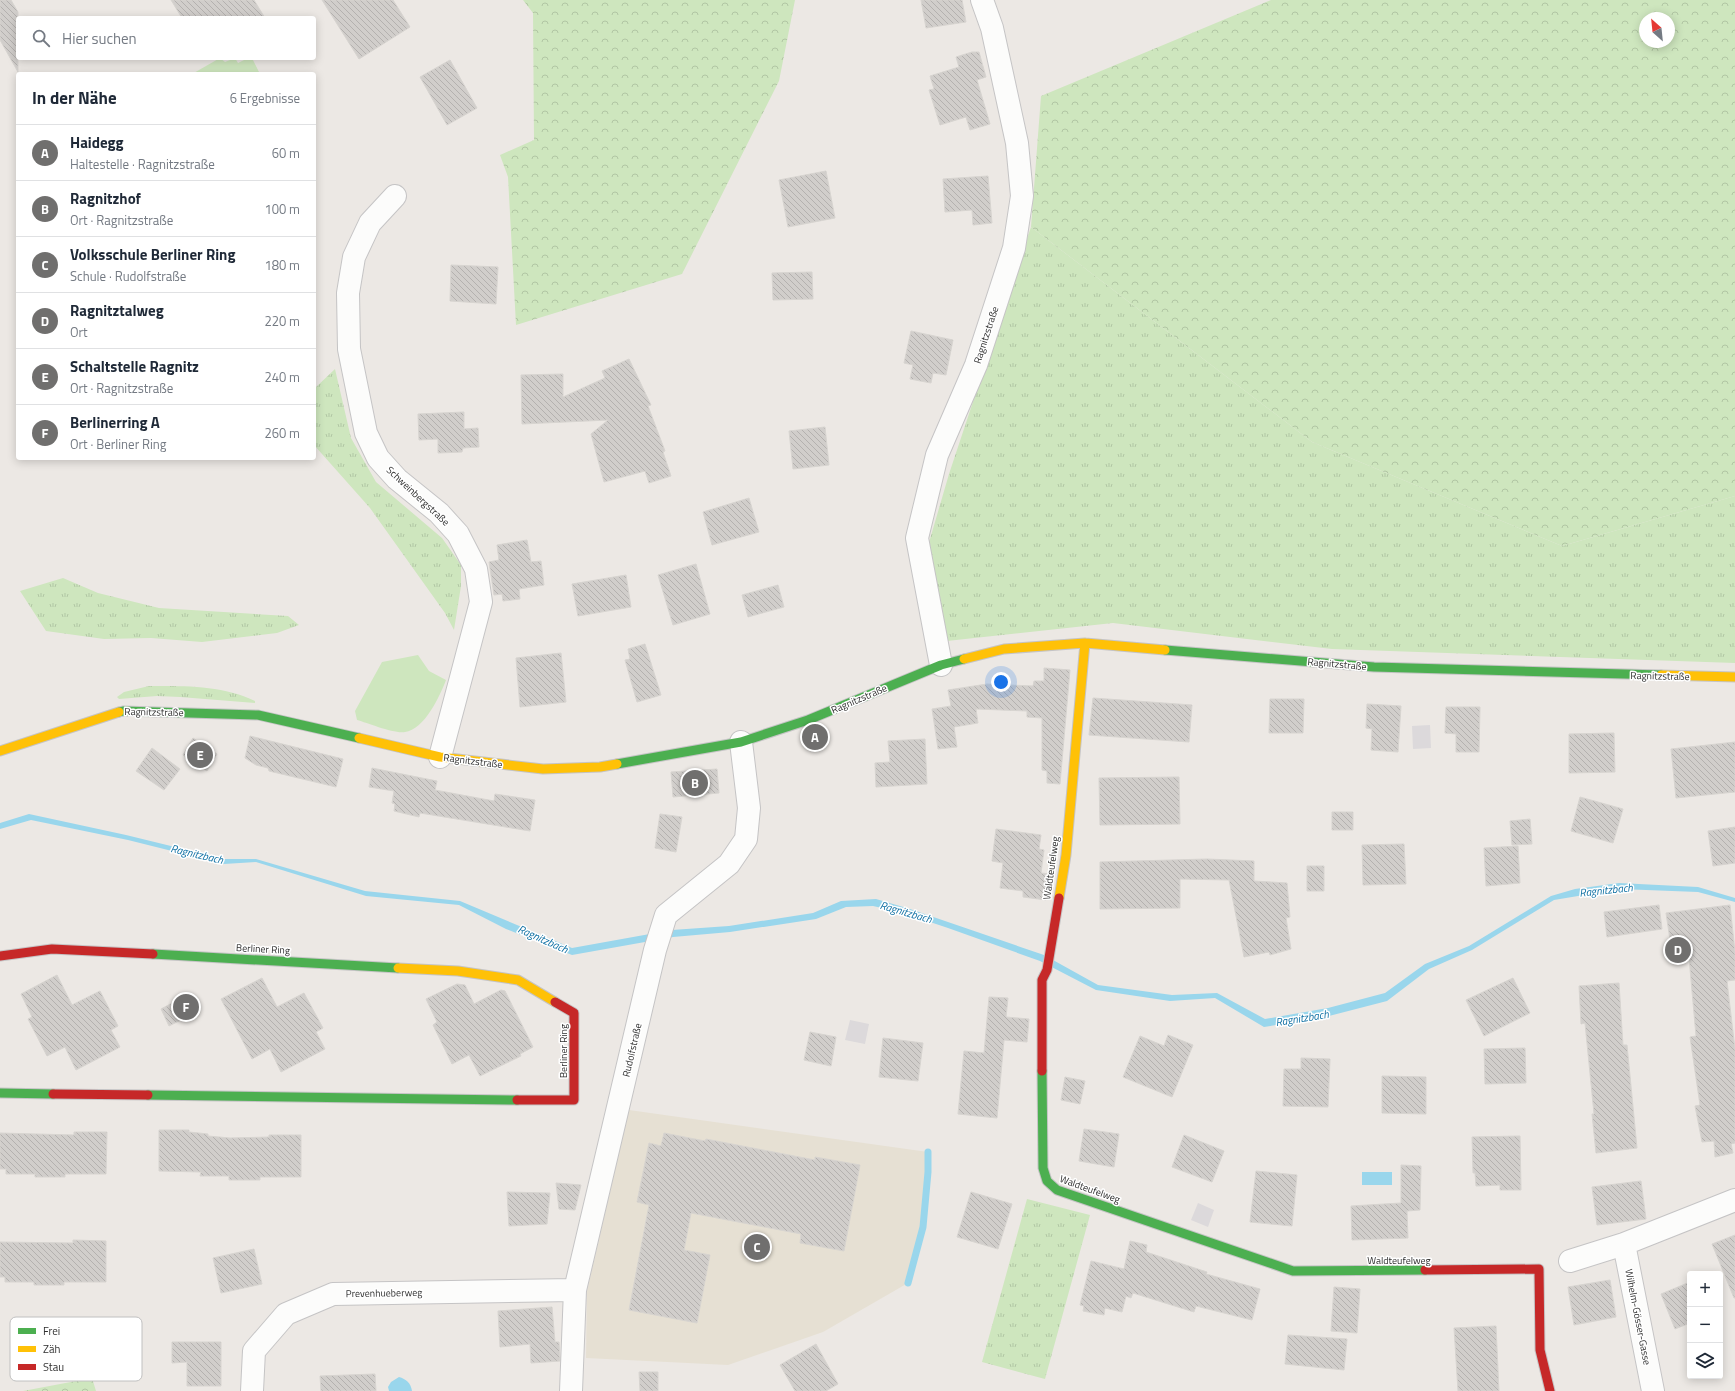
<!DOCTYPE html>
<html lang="de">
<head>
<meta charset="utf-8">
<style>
  :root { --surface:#fff; --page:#f6f6f7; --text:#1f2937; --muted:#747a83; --line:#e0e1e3; --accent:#706f6e }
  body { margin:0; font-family:"Titillium Web",sans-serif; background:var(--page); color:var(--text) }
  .controls { position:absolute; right:12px; bottom:12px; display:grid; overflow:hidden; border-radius:4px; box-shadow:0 2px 10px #0003 }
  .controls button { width:36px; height:36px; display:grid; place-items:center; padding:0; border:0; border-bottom:1px solid var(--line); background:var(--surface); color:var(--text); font:20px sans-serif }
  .compass { position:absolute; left:1639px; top:12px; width:36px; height:36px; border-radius:50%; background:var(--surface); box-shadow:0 2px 10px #0003; rotate:333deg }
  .you { position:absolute; left:1001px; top:682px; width:14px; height:14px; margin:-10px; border:3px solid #fff; border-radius:50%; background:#1a73e8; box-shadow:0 0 0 6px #1a73e833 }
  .badge { display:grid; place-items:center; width:26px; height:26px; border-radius:50%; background:var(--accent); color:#fff; font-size:13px; font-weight:700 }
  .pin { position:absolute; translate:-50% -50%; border:2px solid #fff; box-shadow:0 1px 4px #0006 }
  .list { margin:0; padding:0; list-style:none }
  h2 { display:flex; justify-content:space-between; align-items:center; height:52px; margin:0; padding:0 16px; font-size:17px }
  h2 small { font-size:13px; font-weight:400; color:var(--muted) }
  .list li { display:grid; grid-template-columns:26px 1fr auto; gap:12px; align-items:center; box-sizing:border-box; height:56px; padding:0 16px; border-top:1px solid var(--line) }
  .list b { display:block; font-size:15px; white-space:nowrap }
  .list p { margin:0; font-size:13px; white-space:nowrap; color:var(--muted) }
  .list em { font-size:13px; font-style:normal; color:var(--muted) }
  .icon { flex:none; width:22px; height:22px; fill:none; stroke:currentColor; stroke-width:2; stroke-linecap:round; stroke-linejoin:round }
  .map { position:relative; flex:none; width:1735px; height:1391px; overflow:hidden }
  .search { position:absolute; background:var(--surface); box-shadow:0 2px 10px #0003; left:16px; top:16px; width:300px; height:44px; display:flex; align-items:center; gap:10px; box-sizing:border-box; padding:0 14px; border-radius:4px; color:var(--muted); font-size:15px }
  .panel { position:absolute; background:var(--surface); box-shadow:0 2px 10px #0003; left:16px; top:72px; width:300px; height:388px; border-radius:4px }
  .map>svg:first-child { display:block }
</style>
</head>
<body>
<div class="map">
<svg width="1735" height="1391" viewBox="0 0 1735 1391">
  <defs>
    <pattern id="grass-tufts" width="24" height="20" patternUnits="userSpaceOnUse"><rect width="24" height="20" fill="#cee6be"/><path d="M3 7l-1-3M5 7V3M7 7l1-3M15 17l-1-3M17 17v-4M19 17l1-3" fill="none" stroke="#b1c6a4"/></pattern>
    <pattern id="forest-crowns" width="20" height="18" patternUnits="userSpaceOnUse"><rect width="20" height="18" fill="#cee6be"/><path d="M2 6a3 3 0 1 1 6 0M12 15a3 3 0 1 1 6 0" fill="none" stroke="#b1c6a4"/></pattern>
    <pattern id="building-back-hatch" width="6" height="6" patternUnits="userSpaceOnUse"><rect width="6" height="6" fill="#d1cecb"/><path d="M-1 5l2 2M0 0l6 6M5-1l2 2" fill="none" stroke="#b4b1af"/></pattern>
  </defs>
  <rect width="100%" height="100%" fill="#ece8e4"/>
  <!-- industrial -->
  <path fill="#dcd9db" d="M 1430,725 L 1431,748 L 1413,749 L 1412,726 Z
    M 850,1020 L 869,1024 L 865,1044 L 845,1040 Z
    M 1198,1203 L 1214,1210 L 1208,1227 L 1191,1220 Z"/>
  <!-- education -->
  <path fill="#e6e0d3" d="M 629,1110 L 928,1152 L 928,1172 L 923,1227 L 908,1283 L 823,1332 L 728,1365 L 586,1358 L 587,1291 Z"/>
  <!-- grass -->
  <path fill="url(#grass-tufts)" d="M 1031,227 L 1312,442 L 1562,546 L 1735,496 L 1735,663 L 1332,649 L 1113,623 L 947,641 L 928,546 L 949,474 Z
    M 335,369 L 351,438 L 376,482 L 442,538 L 461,565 L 461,586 L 454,630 L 445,613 L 370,508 L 314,445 L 314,389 Z
    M 63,578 L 98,593 L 159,608 L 288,616 L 299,625 L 277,633 L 202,642 L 151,638 L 104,639 L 46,631 L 20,591 Z
    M 149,686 C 184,686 222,685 255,701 L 255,703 L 180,697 L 157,696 L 119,699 L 117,697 L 124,692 Z
    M 1027,1199 L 1090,1215 L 1045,1379 L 982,1362 Z"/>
  <!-- forest -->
  <path fill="url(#forest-crowns)" fill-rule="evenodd" d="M 523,0 L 795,0 L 779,81 L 682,274 L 516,325 L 508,177 L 500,155 L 534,140 L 533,13 Z
    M 1271,0 L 1735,0 L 1735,496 L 1562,546 L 1312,442 L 1031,227 L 1041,96 ZM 1645,18 L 1669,18 L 1669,42 L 1645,42 Z
    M 92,1378 L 96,1391 L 23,1391 Z"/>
  <!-- park -->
  <path fill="#cee6be" d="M 220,58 L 225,62 L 235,58 L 238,63 L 248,58 L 252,58 L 260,74 L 192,74 Z
    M 418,655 L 429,671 L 446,680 C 440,696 424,730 405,732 C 394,734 368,723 357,720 L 355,711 L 382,662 Z"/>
  <!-- water -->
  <path fill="#99d6ec" d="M 29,814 L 126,835 L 224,859 L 256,859 L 365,891 L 460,901 L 572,948 L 672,930 L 729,926 L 813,913 L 841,901 L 876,899 L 910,909 L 1044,955 L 1098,985 L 1172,995 L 1217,993 L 1265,1019 L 1328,1008 L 1385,993 L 1425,964 L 1469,946 L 1551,896 L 1575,889 L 1619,883 L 1698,887 L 1735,898 L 1735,902 L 1698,892 L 1620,889 L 1554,900 L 1472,950 L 1429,969 L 1387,1001 L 1329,1016 L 1264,1027 L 1215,998 L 1170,1001 L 1096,990 L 1040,961 L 948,928 L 900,912 L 873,906 L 846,907 L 816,919 L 730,932 L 673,937 L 572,955 L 506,929 L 459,905 L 366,896 L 256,862 L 224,864 L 128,840 L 31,820 L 0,829 L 0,823 Z
    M 1362,1172 L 1392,1172 L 1392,1185 L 1362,1185 Z
    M 399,1377 C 406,1379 411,1383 412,1391 L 389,1391 L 388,1387 L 391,1382 Z"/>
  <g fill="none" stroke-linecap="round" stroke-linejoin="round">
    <!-- stream -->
    <path stroke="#99d6ec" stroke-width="7" d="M 908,1283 L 923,1227 L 928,1172 L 928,1152"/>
  </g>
  <!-- building -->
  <path fill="url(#building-back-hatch)" stroke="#d7d4d0" d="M 0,0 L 11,0 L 18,12 L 18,72 L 0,40 Z
    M 171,0 L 254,0 L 265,18 L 182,18 Z
    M 322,0 L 393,0 L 410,27 L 359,59 Z
    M 921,0 L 962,0 L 966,22 L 926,28 Z
    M 972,52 L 979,52 L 986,77 L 977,80 L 990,124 L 970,130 L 966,117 L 940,125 L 929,90 L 934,89 L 930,76 L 959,67 L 956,57 Z
    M 450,60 L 477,108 L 447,125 L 420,77 Z
    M 826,171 L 835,218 L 788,227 L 779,180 Z
    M 988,176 L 992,223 L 973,225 L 972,210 L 945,212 L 943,179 Z
    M 451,265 L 498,267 L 496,304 L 450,301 Z
    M 812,272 L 813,299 L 773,300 L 772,273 Z
    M 911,331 L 953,340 L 946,375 L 933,373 L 931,383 L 910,379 L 913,365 L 904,363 Z
    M 629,359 L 651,405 L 648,406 L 665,451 L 663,452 L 671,476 L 649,483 L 645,471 L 604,482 L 591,434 L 608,420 L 522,424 L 521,375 L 563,374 L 563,397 L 605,378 L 602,371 Z
    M 464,412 L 464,429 L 478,428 L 479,447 L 463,448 L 462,452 L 438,453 L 438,439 L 419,440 L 418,414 Z
    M 825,427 L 829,465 L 793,469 L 789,431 Z
    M 749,498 L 759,532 L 712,545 L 703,512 Z
    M 527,540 L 531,562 L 541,561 L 544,585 L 519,589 L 520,599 L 503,601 L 502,594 L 494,595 L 489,562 L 499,560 L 497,545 Z
    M 696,564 L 710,614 L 673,625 L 658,575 Z
    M 626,575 L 631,607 L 578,616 L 572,584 Z
    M 778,585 L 784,607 L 748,617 L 742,595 Z
    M 645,644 L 661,695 L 637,702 L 625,660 L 630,659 L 628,649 Z
    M 561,653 L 566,702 L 520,707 L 516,658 Z
    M 1044,668 L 1070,670 L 1060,784 L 1047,783 L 1047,771 L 1042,770 L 1042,718 L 1027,717 L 1027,711 L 976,709 L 978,723 L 954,727 L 957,747 L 938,749 L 932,709 L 951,706 L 948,690 L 987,684 L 1033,686 L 1034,681 L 1044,681 Z
    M 1093,698 L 1192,705 L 1189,742 L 1089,735 Z
    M 1270,699 L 1304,699 L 1303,733 L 1269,733 Z
    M 1367,704 L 1401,706 L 1398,752 L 1371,750 L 1372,729 L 1366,728 Z
    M 1446,707 L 1480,707 L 1479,752 L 1456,752 L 1456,734 L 1445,733 Z
    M 1614,733 L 1615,772 L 1569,773 L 1569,734 Z
    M 250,736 L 343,759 L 336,787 L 269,771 L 268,768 L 256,765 L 245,758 Z
    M 193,738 L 217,754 L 207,771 L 183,755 Z
    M 925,739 L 927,784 L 876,787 L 875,763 L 890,762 L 888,741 Z
    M 1735,742 L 1735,792 L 1676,798 L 1671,749 Z
    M 152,748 L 180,769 L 164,790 L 136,771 Z
    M 372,768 L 437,781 L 435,790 L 494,801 L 495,794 L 535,800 L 530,831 L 420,813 L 419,817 L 394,811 L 395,804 L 392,803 L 394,791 L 369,787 Z
    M 717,769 L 719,793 L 673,797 L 671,772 Z
    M 1179,777 L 1180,824 L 1100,825 L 1099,778 Z
    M 1580,797 L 1623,809 L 1613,843 L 1571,831 Z
    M 1332,812 L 1353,812 L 1353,830 L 1332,830 Z
    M 660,814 L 682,817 L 676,852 L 655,848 Z
    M 1530,819 L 1532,844 L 1512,845 L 1510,821 Z
    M 1735,827 L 1735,863 L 1713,866 L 1708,831 Z
    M 996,829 L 1041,835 L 1039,849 L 1044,850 L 1041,873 L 1050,874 L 1046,900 L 1023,897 L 1023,891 L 1000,888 L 1003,863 L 992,861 Z
    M 1404,844 L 1406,884 L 1363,885 L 1362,845 Z
    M 1518,846 L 1520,883 L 1486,886 L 1484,848 Z
    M 1207,859 L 1254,861 L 1254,881 L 1287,883 L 1290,917 L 1286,918 L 1291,949 L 1270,955 L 1269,952 L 1244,957 L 1229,880 L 1180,879 L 1180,908 L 1100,909 L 1100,862 Z
    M 1307,866 L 1324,866 L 1324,891 L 1307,891 Z
    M 1659,905 L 1662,929 L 1607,937 L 1604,912 Z
    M 1730,905 L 1735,952 L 1735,980 L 1727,981 L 1735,1049 L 1735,1143 L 1731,1144 L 1733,1153 L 1715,1157 L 1714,1141 L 1702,1142 L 1695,1106 L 1700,1105 L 1690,1037 L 1696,1036 L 1689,958 L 1673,960 L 1666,913 Z
    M 57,975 L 72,1005 L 100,991 L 118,1026 L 111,1030 L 120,1047 L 76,1070 L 65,1047 L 47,1056 L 28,1019 L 32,1017 L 21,994 Z
    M 262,978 L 277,1007 L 304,993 L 323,1028 L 316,1032 L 325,1049 L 281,1072 L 270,1049 L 252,1059 L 221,999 Z
    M 1513,978 L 1530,1013 L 1484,1036 L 1466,1000 Z
    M 1619,983 L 1623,1045 L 1627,1045 L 1637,1148 L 1596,1153 L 1592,1114 L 1594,1114 L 1585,1023 L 1581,1024 L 1579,986 Z
    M 457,984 L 465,985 L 474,1004 L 501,990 L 505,991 L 533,1047 L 520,1054 L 521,1056 L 480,1076 L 469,1055 L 452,1064 L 433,1025 L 437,1022 L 426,999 Z
    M 189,994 L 195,1006 L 195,1013 L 169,1026 L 161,1009 Z
    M 989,997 L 1008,998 L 1006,1017 L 1029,1019 L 1027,1042 L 1004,1040 L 997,1118 L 958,1114 L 964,1051 L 984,1053 Z
    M 810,1032 L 836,1037 L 831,1066 L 804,1060 Z
    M 1168,1035 L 1193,1045 L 1172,1097 L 1123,1077 L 1140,1036 L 1164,1046 Z
    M 883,1038 L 923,1043 L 918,1081 L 879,1077 Z
    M 1525,1048 L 1526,1083 L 1485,1084 L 1484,1049 Z
    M 1301,1058 L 1330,1059 L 1328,1107 L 1283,1106 L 1284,1069 L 1301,1069 Z
    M 1382,1076 L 1426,1077 L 1426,1114 L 1382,1113 Z
    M 1065,1077 L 1085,1081 L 1080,1104 L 1061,1100 Z
    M 1084,1129 L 1119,1134 L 1114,1167 L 1079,1161 Z
    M 159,1130 L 189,1130 L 189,1132 L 208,1134 L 208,1136 L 230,1138 L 269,1137 L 269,1135 L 301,1135 L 301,1177 L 260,1177 L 260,1180 L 229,1180 L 229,1176 L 200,1176 L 201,1172 L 159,1171 Z
    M 74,1132 L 107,1132 L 106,1174 L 65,1174 L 65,1177 L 35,1177 L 35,1174 L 6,1174 L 6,1169 L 0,1169 L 0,1133 L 74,1135 Z
    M 664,1133 L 705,1141 L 706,1139 L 815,1160 L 815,1157 L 860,1165 L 844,1251 L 800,1243 L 801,1234 L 691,1213 L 684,1250 L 710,1255 L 697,1323 L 629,1310 L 649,1205 L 637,1202 L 649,1143 L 661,1146 Z
    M 1184,1135 L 1224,1151 L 1212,1182 L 1172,1167 Z
    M 1520,1136 L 1521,1190 L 1500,1190 L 1500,1185 L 1476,1186 L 1475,1173 L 1473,1173 L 1472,1137 Z
    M 1401,1165 L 1421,1166 L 1420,1210 L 1407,1211 L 1408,1238 L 1352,1240 L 1351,1206 L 1401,1203 Z
    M 1256,1171 L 1297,1175 L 1292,1226 L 1250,1222 Z
    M 1641,1181 L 1646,1219 L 1597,1225 L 1592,1187 Z
    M 556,1183 L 581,1185 L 575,1210 L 559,1209 Z
    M 507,1192 L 550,1193 L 547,1224 L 509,1226 Z
    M 971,1192 L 1012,1204 L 998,1249 L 957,1237 Z
    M 1735,1235 L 1735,1298 L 1734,1298 L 1712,1244 Z
    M 73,1240 L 106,1241 L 106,1282 L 64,1282 L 64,1285 L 34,1285 L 34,1282 L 5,1282 L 5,1277 L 0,1277 L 0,1242 L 73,1243 Z
    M 1130,1241 L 1147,1245 L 1146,1252 L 1207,1272 L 1206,1274 L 1260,1289 L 1252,1320 L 1196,1306 L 1194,1312 L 1133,1293 L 1131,1298 L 1126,1296 L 1122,1312 L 1105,1308 L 1104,1315 L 1083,1311 L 1084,1306 L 1080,1305 L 1091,1261 L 1124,1269 Z
    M 254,1249 L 262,1284 L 221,1293 L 213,1258 Z
    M 1610,1280 L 1616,1317 L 1574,1325 L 1568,1287 Z
    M 1690,1282 L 1690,1323 L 1675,1329 L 1661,1294 Z
    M 1334,1287 L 1360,1289 L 1357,1333 L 1331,1331 Z
    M 552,1307 L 555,1342 L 559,1342 L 560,1361 L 531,1363 L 530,1344 L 500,1347 L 498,1311 Z
    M 1496,1326 L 1499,1391 L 1458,1391 L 1454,1328 Z
    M 1288,1335 L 1347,1339 L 1344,1370 L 1285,1364 Z
    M 172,1342 L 221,1342 L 221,1386 L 187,1386 L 187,1362 L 172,1363 Z
    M 816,1344 L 838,1384 L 826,1391 L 795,1391 L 780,1365 Z
    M 639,1372 L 658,1372 L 658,1391 L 640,1391 Z
    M 375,1374 L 376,1391 L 321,1391 L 320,1376 Z"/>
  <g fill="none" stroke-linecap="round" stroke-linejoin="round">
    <defs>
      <path id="street" d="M 395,196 L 370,223 L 354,257 L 348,293 L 349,349 L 366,433 L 378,458 L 397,479 L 439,513 L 458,534 L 476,569 L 481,602 L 440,757
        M 941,665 L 917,538 L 937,455 L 976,365 L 1014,248 L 1022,196 L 1017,143 L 992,28 L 982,0
        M 1624,1244 L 1653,1391
        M 1570,1261 L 1624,1244 L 1735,1200
        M 252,1391 L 254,1351 L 286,1314 L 333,1294 L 575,1290
        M 571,1391 L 575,1290 L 655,950 L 666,915 L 729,864 L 746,839 L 749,808 L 741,742"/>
      <path id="fast" d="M 1165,650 L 1374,667 L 1661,675
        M 119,712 L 123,711 L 258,715 L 359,738
        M 617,764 L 741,742 L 808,720 L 941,665 L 964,659
        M 153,954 L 398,968
        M 1042,1071 L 1043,1168 L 1047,1181 L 1057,1190 L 1293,1271 L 1425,1270
        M 0,1093 L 53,1094
        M 148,1095 L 517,1100"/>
      <path id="slow" d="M 964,659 L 1004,649 L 1085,643 L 1165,650
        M 1661,675 L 1735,677
        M 359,738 L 440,757 L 543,769 L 600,767 L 617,764
        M 0,751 L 119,712
        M 1059,898 L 1066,855 L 1085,643
        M 398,968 L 458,971 L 518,980 L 555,1002"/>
      <path id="jam" d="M 0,956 L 52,949 L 153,954
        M 1042,1071 L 1042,980 L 1047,970 L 1059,898
        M 53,1094 L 148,1095
        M 517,1100 L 574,1100 L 574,1013 L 555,1002
        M 1425,1270 L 1539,1269 L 1540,1350 L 1550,1391"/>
    </defs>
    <!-- street casing -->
    <use href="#street" stroke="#c5c4c5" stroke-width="24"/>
    <!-- fast casing -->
    <use href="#fast" stroke="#c5c4c5" stroke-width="11"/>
    <!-- slow casing -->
    <use href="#slow" stroke="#c5c4c5" stroke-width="11"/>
    <!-- jam casing -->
    <use href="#jam" stroke="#c5c4c5" stroke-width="11"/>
    <!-- street -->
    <use href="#street" stroke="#fcfcfb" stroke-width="22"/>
    <!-- fast -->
    <use href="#fast" stroke="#4caf50" stroke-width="9"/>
    <!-- slow -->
    <use href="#slow" stroke="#ffc107" stroke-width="9"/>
    <!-- jam -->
    <use href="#jam" stroke="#c62828" stroke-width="9"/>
  </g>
  <g text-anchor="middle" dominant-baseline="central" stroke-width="3" stroke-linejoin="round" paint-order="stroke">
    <!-- street labels -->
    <g font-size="10" fill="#2e2e2e" stroke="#fff">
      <text transform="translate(986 335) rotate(-72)">Ragnitzstraße</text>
      <text transform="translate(418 496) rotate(43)">Schweinbergstraße</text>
      <text transform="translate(1337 664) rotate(5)">Ragnitzstraße</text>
      <text transform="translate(1660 676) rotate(1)">Ragnitzstraße</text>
      <text transform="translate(859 699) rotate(-23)">Ragnitzstraße</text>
      <text transform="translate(154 712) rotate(1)">Ragnitzstraße</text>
      <text transform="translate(473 761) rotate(7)">Ragnitzstraße</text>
      <text transform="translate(1051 868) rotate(-82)">Waldteufelweg</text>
      <text transform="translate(263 949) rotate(3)">Berliner Ring</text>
      <text transform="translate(632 1050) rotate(-77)">Rudolfstraße</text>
      <text transform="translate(563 1051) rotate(-90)">Berliner Ring</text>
      <text transform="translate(1090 1189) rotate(20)">Waldteufelweg</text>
      <text x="1399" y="1260">Waldteufelweg</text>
      <text transform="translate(384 1293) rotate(-1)">Prevenhueberweg</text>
      <text transform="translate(1638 1317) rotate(79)">Wilhelm-Gösser-Gasse</text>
    </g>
    <!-- water labels -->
    <g font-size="11" font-style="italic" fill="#0d6fa3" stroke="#fff">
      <text transform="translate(197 854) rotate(13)">Ragnitzbach</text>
      <text transform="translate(1606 890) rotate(-6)">Ragnitzbach</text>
      <text transform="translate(906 912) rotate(16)">Ragnitzbach</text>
      <text transform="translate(543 939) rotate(24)">Ragnitzbach</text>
      <text transform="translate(1302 1018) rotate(-9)">Ragnitzbach</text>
    </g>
  </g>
  <!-- legend -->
  <rect x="10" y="1317" width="132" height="64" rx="6" fill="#fff" stroke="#c0c0c0" stroke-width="1"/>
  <rect x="18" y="1328" width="18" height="6" fill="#4caf50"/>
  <rect x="18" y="1346" width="18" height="6" fill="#ffc107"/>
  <rect x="18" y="1364" width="18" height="6" fill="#c62828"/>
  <g font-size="11" fill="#2e2e2e">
    <text x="43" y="1335">Frei</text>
    <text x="43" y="1353">Zäh</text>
    <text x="43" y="1371">Stau</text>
  </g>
</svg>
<div class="controls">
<button>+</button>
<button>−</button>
<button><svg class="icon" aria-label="layers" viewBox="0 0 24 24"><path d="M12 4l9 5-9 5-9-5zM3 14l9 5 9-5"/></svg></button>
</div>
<svg class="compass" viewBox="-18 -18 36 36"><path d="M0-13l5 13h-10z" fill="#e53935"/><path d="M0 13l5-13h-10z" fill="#747a83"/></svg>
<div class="you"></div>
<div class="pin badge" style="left:815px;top:737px">A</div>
<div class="pin badge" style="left:695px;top:783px">B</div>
<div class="pin badge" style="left:757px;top:1247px">C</div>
<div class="pin badge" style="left:1678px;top:950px">D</div>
<div class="pin badge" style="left:200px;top:755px">E</div>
<div class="pin badge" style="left:186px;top:1007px">F</div>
<div class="search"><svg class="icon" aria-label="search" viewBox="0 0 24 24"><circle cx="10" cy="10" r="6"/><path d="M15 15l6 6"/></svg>Hier suchen</div>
<section class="panel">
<h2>In der Nähe<small>6 Ergebnisse</small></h2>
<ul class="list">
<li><span class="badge">A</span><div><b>Haidegg</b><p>Haltestelle · Ragnitzstraße</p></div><em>60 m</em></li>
<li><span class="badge">B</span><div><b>Ragnitzhof</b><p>Ort · Ragnitzstraße</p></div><em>100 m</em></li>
<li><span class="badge">C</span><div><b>Volksschule Berliner Ring</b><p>Schule · Rudolfstraße</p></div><em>180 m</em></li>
<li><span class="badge">D</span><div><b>Ragnitztalweg</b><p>Ort</p></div><em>220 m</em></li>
<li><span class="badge">E</span><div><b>Schaltstelle Ragnitz</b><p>Ort · Ragnitzstraße</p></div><em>240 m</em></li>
<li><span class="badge">F</span><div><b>Berlinerring A</b><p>Ort · Berliner Ring</p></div><em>260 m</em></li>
</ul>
</section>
</div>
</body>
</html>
